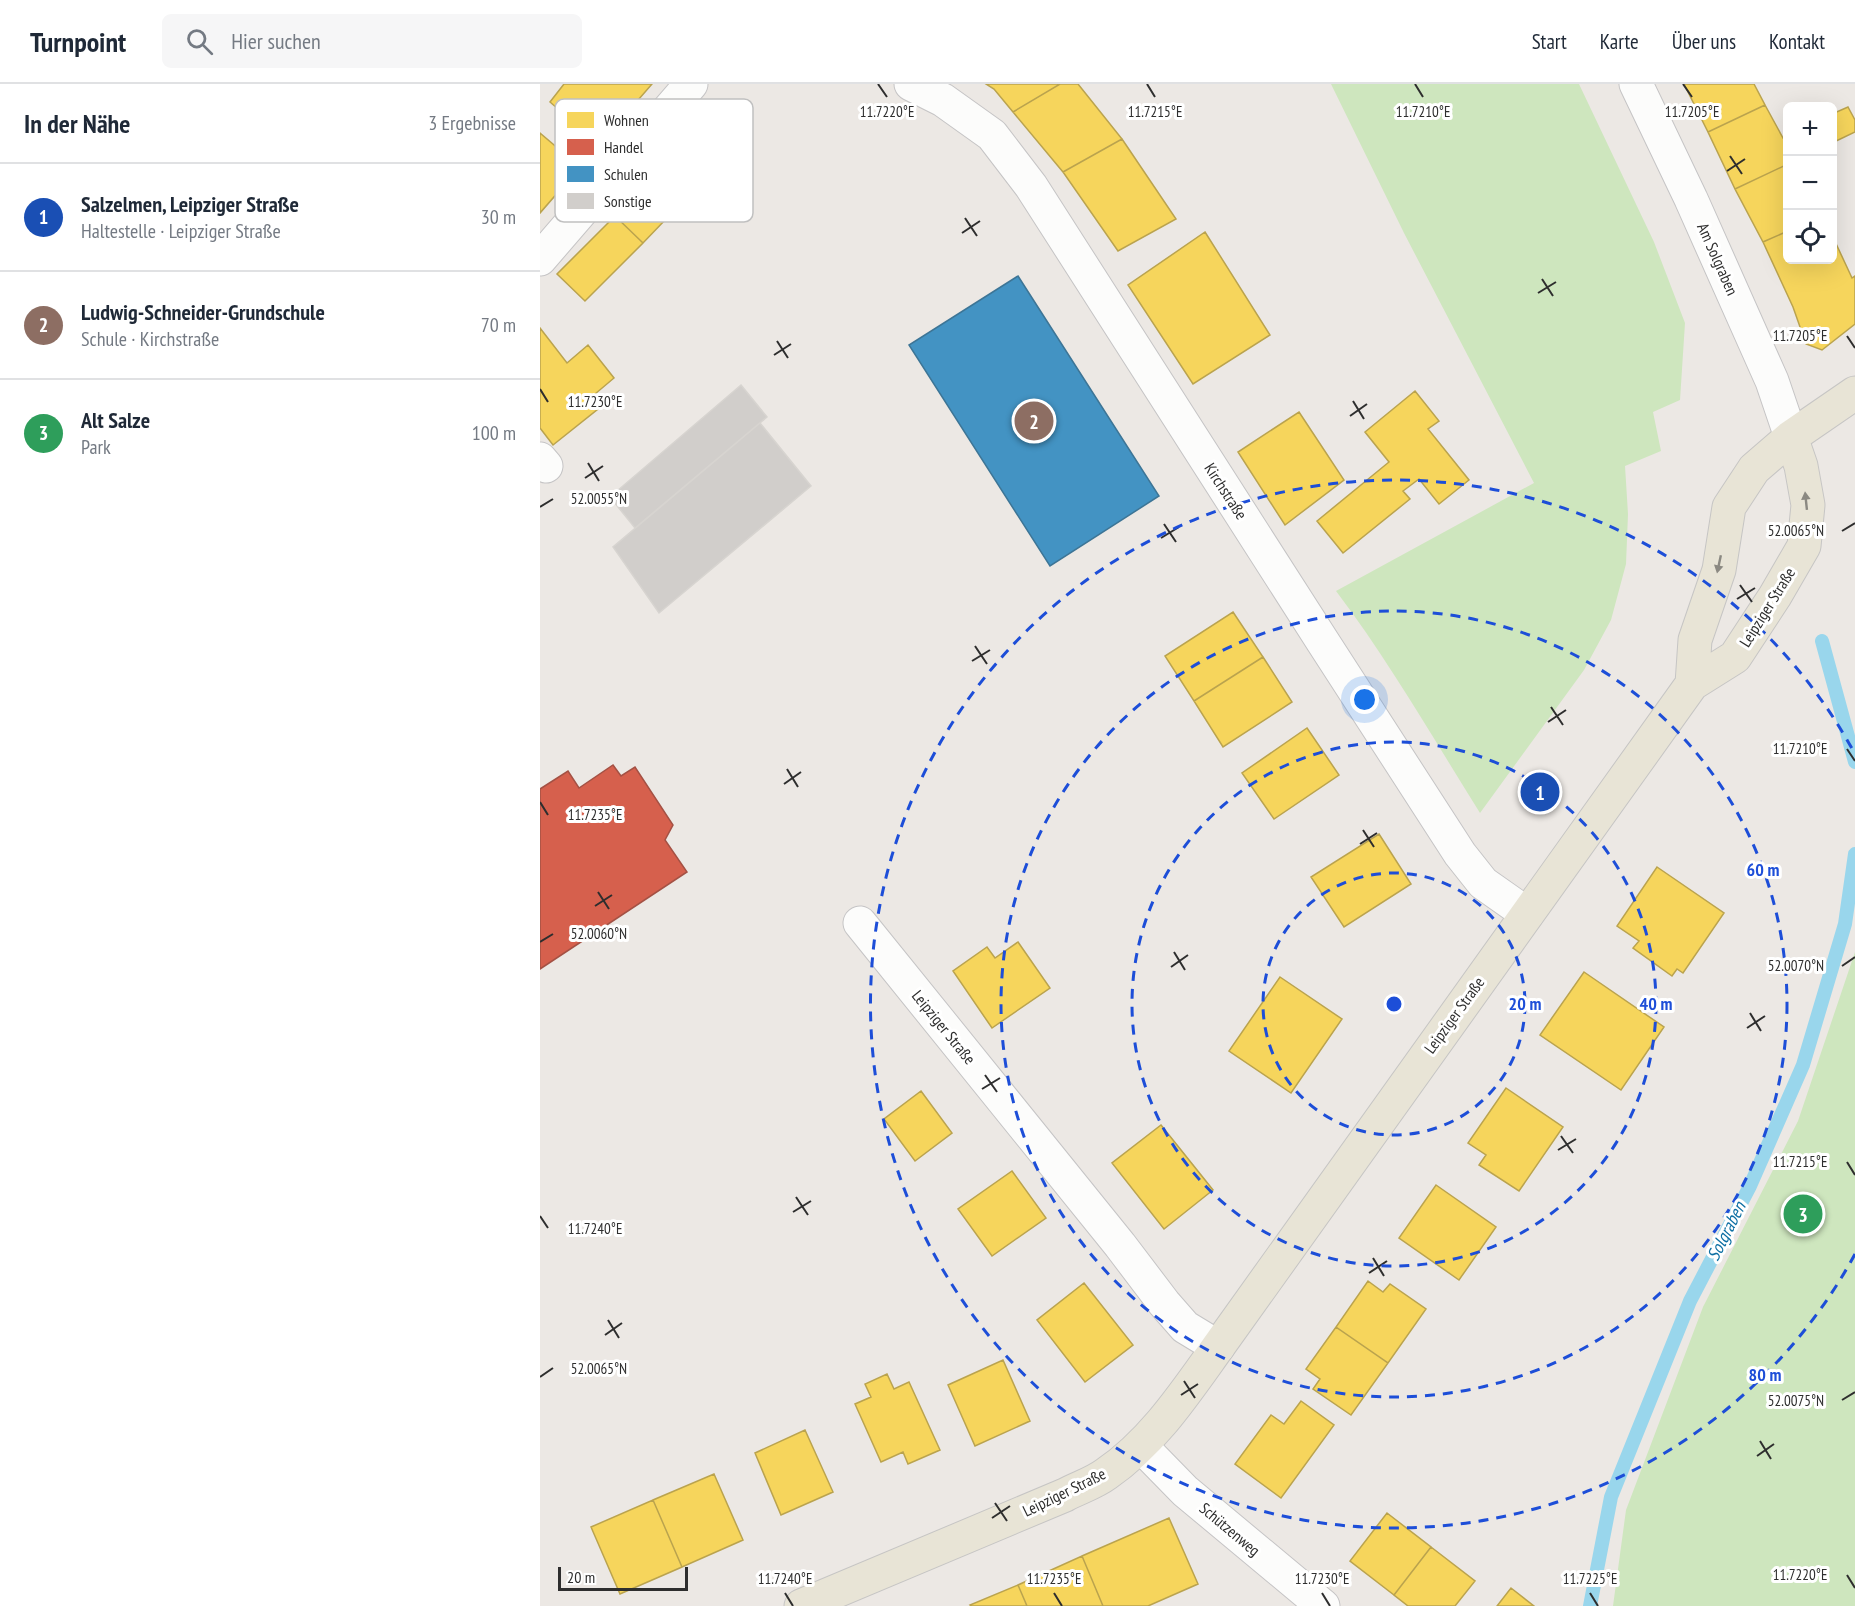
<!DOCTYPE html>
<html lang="de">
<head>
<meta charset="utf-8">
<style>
  :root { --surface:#fff; --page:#f6f6f7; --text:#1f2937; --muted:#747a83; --line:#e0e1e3; --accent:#706f6e }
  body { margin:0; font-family:"PT Sans Narrow",sans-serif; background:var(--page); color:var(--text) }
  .controls { position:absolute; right:18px; top:18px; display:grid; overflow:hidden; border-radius:9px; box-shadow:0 6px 24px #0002 }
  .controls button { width:54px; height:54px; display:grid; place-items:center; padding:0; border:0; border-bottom:2px solid var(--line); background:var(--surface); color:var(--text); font:30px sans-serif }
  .scale { position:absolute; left:18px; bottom:15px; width:130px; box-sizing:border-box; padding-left:6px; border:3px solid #2e2e2e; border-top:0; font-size:16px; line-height:21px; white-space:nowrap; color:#2e2e2e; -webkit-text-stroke:4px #fff; paint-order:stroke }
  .you { position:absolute; left:825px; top:616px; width:21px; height:21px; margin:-15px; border:4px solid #fff; border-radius:50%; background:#1a73e8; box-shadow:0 0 0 9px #1a73e833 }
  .badge { display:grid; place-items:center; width:39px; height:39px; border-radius:50%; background:var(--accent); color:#fff; font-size:20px; font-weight:700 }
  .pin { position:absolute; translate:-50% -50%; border:3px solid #fff; box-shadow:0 2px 6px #0006 }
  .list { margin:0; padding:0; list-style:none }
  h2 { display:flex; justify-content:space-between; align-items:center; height:78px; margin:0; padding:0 24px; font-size:26px }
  h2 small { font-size:20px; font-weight:400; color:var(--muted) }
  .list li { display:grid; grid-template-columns:39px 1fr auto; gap:18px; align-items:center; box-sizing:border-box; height:108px; padding:0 24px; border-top:2px solid var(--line) }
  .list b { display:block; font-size:22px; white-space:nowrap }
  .list p { margin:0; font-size:20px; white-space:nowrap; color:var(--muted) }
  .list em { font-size:20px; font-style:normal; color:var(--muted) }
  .icon { flex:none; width:33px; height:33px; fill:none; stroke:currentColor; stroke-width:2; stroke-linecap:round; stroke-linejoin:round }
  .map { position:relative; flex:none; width:1315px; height:1522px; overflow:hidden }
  header { display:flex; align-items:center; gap:36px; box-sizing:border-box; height:84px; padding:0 30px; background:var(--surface); border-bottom:2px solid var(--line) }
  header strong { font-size:28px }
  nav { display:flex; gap:33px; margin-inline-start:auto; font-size:21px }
  .search { width:420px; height:54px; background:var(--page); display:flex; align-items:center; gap:15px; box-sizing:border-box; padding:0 21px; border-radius:9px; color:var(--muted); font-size:22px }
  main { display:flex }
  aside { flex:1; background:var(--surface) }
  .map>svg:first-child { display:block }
</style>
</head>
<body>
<header>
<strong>Turnpoint</strong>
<div class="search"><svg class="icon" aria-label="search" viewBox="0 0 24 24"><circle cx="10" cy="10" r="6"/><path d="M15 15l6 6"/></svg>Hier suchen</div>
<nav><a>Start</a><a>Karte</a><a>Über uns</a><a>Kontakt</a></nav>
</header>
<main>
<aside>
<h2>In der Nähe<small>3 Ergebnisse</small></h2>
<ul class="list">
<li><span class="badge" style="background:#1a4fb4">1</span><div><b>Salzelmen, Leipziger Straße</b><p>Haltestelle · Leipziger Straße</p></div><em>30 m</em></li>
<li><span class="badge" style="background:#8d6e63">2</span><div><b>Ludwig-Schneider-Grundschule</b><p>Schule · Kirchstraße</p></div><em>70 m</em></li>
<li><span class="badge" style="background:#2e9e5b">3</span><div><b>Alt Salze</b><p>Park</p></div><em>100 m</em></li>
</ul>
</aside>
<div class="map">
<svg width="1315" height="1522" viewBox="0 0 1315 1522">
  <rect width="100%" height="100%" fill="#ece8e4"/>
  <!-- green -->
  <path fill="#cee6be" d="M 791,0 L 1039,0 L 1114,158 L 1145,239 L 1140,316 L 1113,328 L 1121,367 L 1085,382 L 1088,430 L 1086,480 L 1071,536 L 1044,586 L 940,729 C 893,654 849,577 796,507 L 994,399 L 864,149 Z
    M 1315,868 L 1315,1522 L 1073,1522 L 1086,1426 L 1163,1223 L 1258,1037 Z"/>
  <!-- homes -->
  <path fill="#f6d55c" stroke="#baa34e" stroke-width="1.5" d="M 24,0 L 112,0 L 59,61 L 10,18 Z
    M 446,0 L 520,0 L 473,28 L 454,5 Z
    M 520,0 L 538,0 L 582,55 L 523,88 L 473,28 Z
    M 1144,0 L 1214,0 L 1225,21 L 1168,48 Z
    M 1225,21 L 1243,54 L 1248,52 L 1248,80 L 1195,105 L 1168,48 Z
    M 1308,23 L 1315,36 L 1315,48 L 1292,59 L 1292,30 Z
    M 0,49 L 40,83 L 0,129 Z
    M 582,55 L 636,135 L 578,167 L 523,88 Z
    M 148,57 L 175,84 L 103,159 L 75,132 Z
    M 1248,80 L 1248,147 L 1223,158 L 1195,105 Z
    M 75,132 L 103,159 L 45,217 L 17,190 Z
    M 1248,147 L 1248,176 L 1292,176 L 1292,151 L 1312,194 L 1315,192 L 1315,240 L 1282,266 L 1266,260 L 1253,223 L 1223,158 Z
    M 665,148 L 730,251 L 653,300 L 588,201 Z
    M 0,244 L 27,279 L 48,261 L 74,294 L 55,310 L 63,321 L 13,361 L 0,344 Z
    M 875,307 L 899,337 L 888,345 L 929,396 L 899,420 L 879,395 L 863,407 L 870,415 L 803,469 L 777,437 L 849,378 L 825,348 Z
    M 759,328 L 804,396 L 745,441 L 698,368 Z
    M 693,528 L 723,573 L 654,617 L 625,572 Z
    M 723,573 L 752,618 L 683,663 L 654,617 Z
    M 767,644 L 799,691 L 734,735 L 702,689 Z
    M 839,750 L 871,800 L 804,843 L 771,793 Z
    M 1117,783 L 1184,829 L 1143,889 L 1137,885 L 1132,892 L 1093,864 L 1099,857 L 1077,842 Z
    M 478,858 L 510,904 L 452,944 L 413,887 L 447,863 L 455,874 Z
    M 1044,888 L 1124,943 L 1081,1006 L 1000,951 Z
    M 740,893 L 802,935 L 751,1009 L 689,967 Z
    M 966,1004 L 1023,1043 L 979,1107 L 939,1081 L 946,1071 L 928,1059 Z
    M 381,1007 L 412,1049 L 375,1077 L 344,1035 Z
    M 621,1041 L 673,1106 L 624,1145 L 572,1079 Z
    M 472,1087 L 506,1134 L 452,1172 L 418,1125 Z
    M 896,1101 L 956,1143 L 919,1196 L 859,1154 Z
    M 828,1197 L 843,1208 L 850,1200 L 886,1225 L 848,1279 L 796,1243 Z
    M 544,1199 L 593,1261 L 545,1298 L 497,1236 Z
    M 796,1243 L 848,1279 L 811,1331 L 773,1305 L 780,1295 L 766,1285 Z
    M 463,1276 L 490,1337 L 435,1362 L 408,1301 Z
    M 347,1290 L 354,1305 L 369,1298 L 400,1366 L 368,1380 L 363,1368 L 341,1378 L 315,1320 L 331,1313 L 325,1300 Z
    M 761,1317 L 794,1341 L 741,1414 L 695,1380 L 731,1331 L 744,1340 Z
    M 265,1346 L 293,1408 L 241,1431 L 215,1369 Z
    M 174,1390 L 203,1456 L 142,1483 L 113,1416 Z
    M 113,1416 L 142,1483 L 80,1510 L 51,1443 Z
    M 847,1429 L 891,1463 L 854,1511 L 810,1477 Z
    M 629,1434 L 658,1500 L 608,1522 L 563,1522 L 542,1472 Z
    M 891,1463 L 935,1497 L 915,1522 L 868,1522 L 854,1511 Z
    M 542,1472 L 563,1522 L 487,1522 L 478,1501 Z
    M 478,1501 L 487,1522 L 431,1522 L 430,1521 Z
    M 971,1504 L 994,1522 L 957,1522 Z"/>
  <!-- shops -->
  <path fill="#d6604d" stroke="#a45144" stroke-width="1.5" d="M 73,681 L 81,692 L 95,683 L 133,741 L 125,756 L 147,788 L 0,885 L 0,705 L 28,687 L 39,704 Z"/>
  <!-- schools -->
  <path fill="#4393c3" stroke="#3d7596" stroke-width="1.5" d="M 478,192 L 619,412 L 510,482 L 369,261 Z"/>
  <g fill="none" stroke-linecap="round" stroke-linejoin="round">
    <!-- stream -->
    <path stroke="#99d6ec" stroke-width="14" d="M 1282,557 L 1315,678
      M 1050,1522 L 1071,1413 L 1150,1217 L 1210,1102 L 1263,981 L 1305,840 L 1315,770"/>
  </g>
  <!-- building -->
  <path fill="#d1cecb" stroke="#d7d4d0" stroke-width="1.5" d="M 201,301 L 227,333 L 95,444 L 70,413 Z
    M 220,339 L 271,402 L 119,529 L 73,463 Z"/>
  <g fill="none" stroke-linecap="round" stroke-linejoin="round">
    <defs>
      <path id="minor" d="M 371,0 L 403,16 L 452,51 L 491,102 L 783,558 L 920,770 L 943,799 L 987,830
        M 1096,0 L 1151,115 L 1232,297 L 1251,353
        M 0,175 L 151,0
        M 0,375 L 6,382
        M 320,839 L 580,1161 L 624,1219 L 645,1243 L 678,1263
        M 601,1362 L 645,1407 L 783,1522"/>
      <path id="major" d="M 1152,600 L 1155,556 L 1179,486 L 1189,423 L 1214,385 L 1251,353 L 1315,309
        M 261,1522 L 525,1411 C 538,1404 554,1399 566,1390 C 613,1358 645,1309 678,1263 L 1152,600 L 1195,573 L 1235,512 L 1264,462 L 1268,421 L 1261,382 L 1251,353"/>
    </defs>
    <!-- minor casing -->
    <use href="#minor" stroke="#c5c4c5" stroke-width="35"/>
    <!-- major casing -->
    <use href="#major" stroke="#c6c5c4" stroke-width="35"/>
    <!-- minor -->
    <use href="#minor" stroke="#fcfcfb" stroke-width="33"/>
    <!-- major -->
    <use href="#major" stroke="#e8e4d6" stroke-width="33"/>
  </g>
  <!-- one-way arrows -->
  <defs><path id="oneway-solid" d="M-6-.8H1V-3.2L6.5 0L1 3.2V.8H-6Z" transform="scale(1.5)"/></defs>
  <g fill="#8b8982">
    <use href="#oneway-solid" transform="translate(1266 417) rotate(-96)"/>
    <use href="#oneway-solid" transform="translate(1179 480) rotate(102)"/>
  </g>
  <!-- ticks -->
  <path fill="none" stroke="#2e2e2e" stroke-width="2" d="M 338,0 L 347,13M 607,0 L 615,13M 875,0 L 883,13M 1143,0 L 1152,13M 1190,72 L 1202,90M 1187,87 L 1205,75M 425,134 L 437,152M 422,149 L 440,137M 1002,195 L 1013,212M 998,209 L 1016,198M 1307,252 L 1315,264M 237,257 L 248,274M 234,271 L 251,260M 0,305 L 8,318M 813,317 L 824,335M 810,332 L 827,320M 48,379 L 59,397M 45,394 L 63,382M 0,423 L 13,415M 624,440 L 636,458M 1302,447 L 1315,439M 621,454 L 639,443M 1200,501 L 1212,518M 1197,515 L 1215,504M 435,562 L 447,580M 432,577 L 450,566M 1011,623 L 1023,641M 1008,638 L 1026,626M 1307,665 L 1315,677M 247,685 L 258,703M 244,700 L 261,688M 0,718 L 8,731M 823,746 L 834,763M 820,760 L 837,749M 58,808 L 69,825M 55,822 L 72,811M 0,858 L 13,850M 634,868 L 645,886M 1302,882 L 1315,873M 631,883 L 648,871M 1210,929 L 1221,947M 1207,944 L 1225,932M 445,991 L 457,1008M 442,1005 L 460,994M 1021,1052 L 1033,1069M 1018,1066 L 1036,1055M 1307,1078 L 1315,1091M 256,1113 L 268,1131M 253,1128 L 271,1117M 0,1132 L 8,1144M 833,1174 L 844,1192M 829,1189 L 847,1177M 68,1236 L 79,1254M 65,1251 L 82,1239M 0,1293 L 13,1284M 644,1297 L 655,1314M 641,1311 L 658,1300M 1302,1316 L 1315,1308M 1220,1357 L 1231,1375M 1217,1372 L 1234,1360M 455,1419 L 467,1437M 452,1434 L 470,1422M 1307,1491 L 1315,1504M 245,1509 L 253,1522M 514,1509 L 522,1522M 782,1509 L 790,1522M 1050,1509 L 1058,1522"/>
  <!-- distance rings -->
  <g fill="none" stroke="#1d4ed8" stroke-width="3" stroke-dasharray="10 8">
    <circle cx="854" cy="920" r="131"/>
    <circle cx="854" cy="920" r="262"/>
    <circle cx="854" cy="920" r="393"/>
    <path d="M1315 1170A524 524 0 1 1 1315 670"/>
  </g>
  <g text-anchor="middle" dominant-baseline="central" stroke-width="6" stroke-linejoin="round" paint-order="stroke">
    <!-- street labels -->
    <g font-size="16" fill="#2e2e2e" stroke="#fff">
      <text transform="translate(1178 175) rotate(66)">Am Solgraben</text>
      <text transform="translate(686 407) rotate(57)">Kirchstraße</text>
      <text transform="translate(1227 523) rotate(-58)">Leipziger Straße</text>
      <text transform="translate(914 931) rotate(-54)">Leipziger Straße</text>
      <text transform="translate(404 943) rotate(51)">Leipziger Straße</text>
      <text transform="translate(524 1408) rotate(-26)">Leipziger Straße</text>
      <text transform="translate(690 1445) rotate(40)">Schützenweg</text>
    </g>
    <!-- water labels -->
    <g font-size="18" font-style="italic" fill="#0d6fa3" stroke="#fff">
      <text transform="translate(1186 1147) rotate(-63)">Solgraben</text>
    </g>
  </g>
  <!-- legend -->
  <rect x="15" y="15" width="198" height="123" rx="9" fill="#fff" stroke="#c0c0c0" stroke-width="1.5"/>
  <rect x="27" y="28" width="27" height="16" fill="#f6d55c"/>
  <rect x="27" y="55" width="27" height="16" fill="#d6604d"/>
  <rect x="27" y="82" width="27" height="16" fill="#4393c3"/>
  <rect x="27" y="109" width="27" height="16" fill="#d1cecb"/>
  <g font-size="16" fill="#2e2e2e">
    <text x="64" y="42">Wohnen</text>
    <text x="64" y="69">Handel</text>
    <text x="64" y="96">Schulen</text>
    <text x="64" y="123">Sonstige</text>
  </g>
  <g font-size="15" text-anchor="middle" fill="#2e2e2e" stroke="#fff" stroke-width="6" stroke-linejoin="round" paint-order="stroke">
    <text x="347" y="33">11.7220°E</text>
    <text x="615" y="33">11.7215°E</text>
    <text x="883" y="33">11.7210°E</text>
    <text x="1152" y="33">11.7205°E</text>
    <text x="1260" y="257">11.7205°E</text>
    <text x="55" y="323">11.7230°E</text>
    <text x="59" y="420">52.0055°N</text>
    <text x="1256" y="452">52.0065°N</text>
    <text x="1260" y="670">11.7210°E</text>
    <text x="55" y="736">11.7235°E</text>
    <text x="59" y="855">52.0060°N</text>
    <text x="1256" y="887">52.0070°N</text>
    <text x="1260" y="1083">11.7215°E</text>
    <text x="55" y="1150">11.7240°E</text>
    <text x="59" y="1290">52.0065°N</text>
    <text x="1256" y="1322">52.0075°N</text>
    <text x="1260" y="1496">11.7220°E</text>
    <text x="245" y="1500">11.7240°E</text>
    <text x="514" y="1500">11.7235°E</text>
    <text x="782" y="1500">11.7230°E</text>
    <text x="1050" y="1500">11.7225°E</text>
  </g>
  <circle cx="854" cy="920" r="9" fill="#1d4ed8" stroke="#fff" stroke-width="3"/>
  <g font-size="18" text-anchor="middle" font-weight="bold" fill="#1d4ed8" stroke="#fff" stroke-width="6" stroke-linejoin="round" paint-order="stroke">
    <text x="1223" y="792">60 m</text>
    <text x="985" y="926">20 m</text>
    <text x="1116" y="926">40 m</text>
    <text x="1225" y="1297">80 m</text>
  </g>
</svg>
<div class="controls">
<button>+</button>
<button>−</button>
<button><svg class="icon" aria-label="locate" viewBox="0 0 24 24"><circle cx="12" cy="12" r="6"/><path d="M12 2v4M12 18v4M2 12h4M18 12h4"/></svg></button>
</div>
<div class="scale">20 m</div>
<div class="you"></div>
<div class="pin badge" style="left:1000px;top:708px;background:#1a4fb4">1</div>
<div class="pin badge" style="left:494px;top:337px;background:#8d6e63">2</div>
<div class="pin badge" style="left:1263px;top:1130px;background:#2e9e5b">3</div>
</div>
</main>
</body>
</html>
